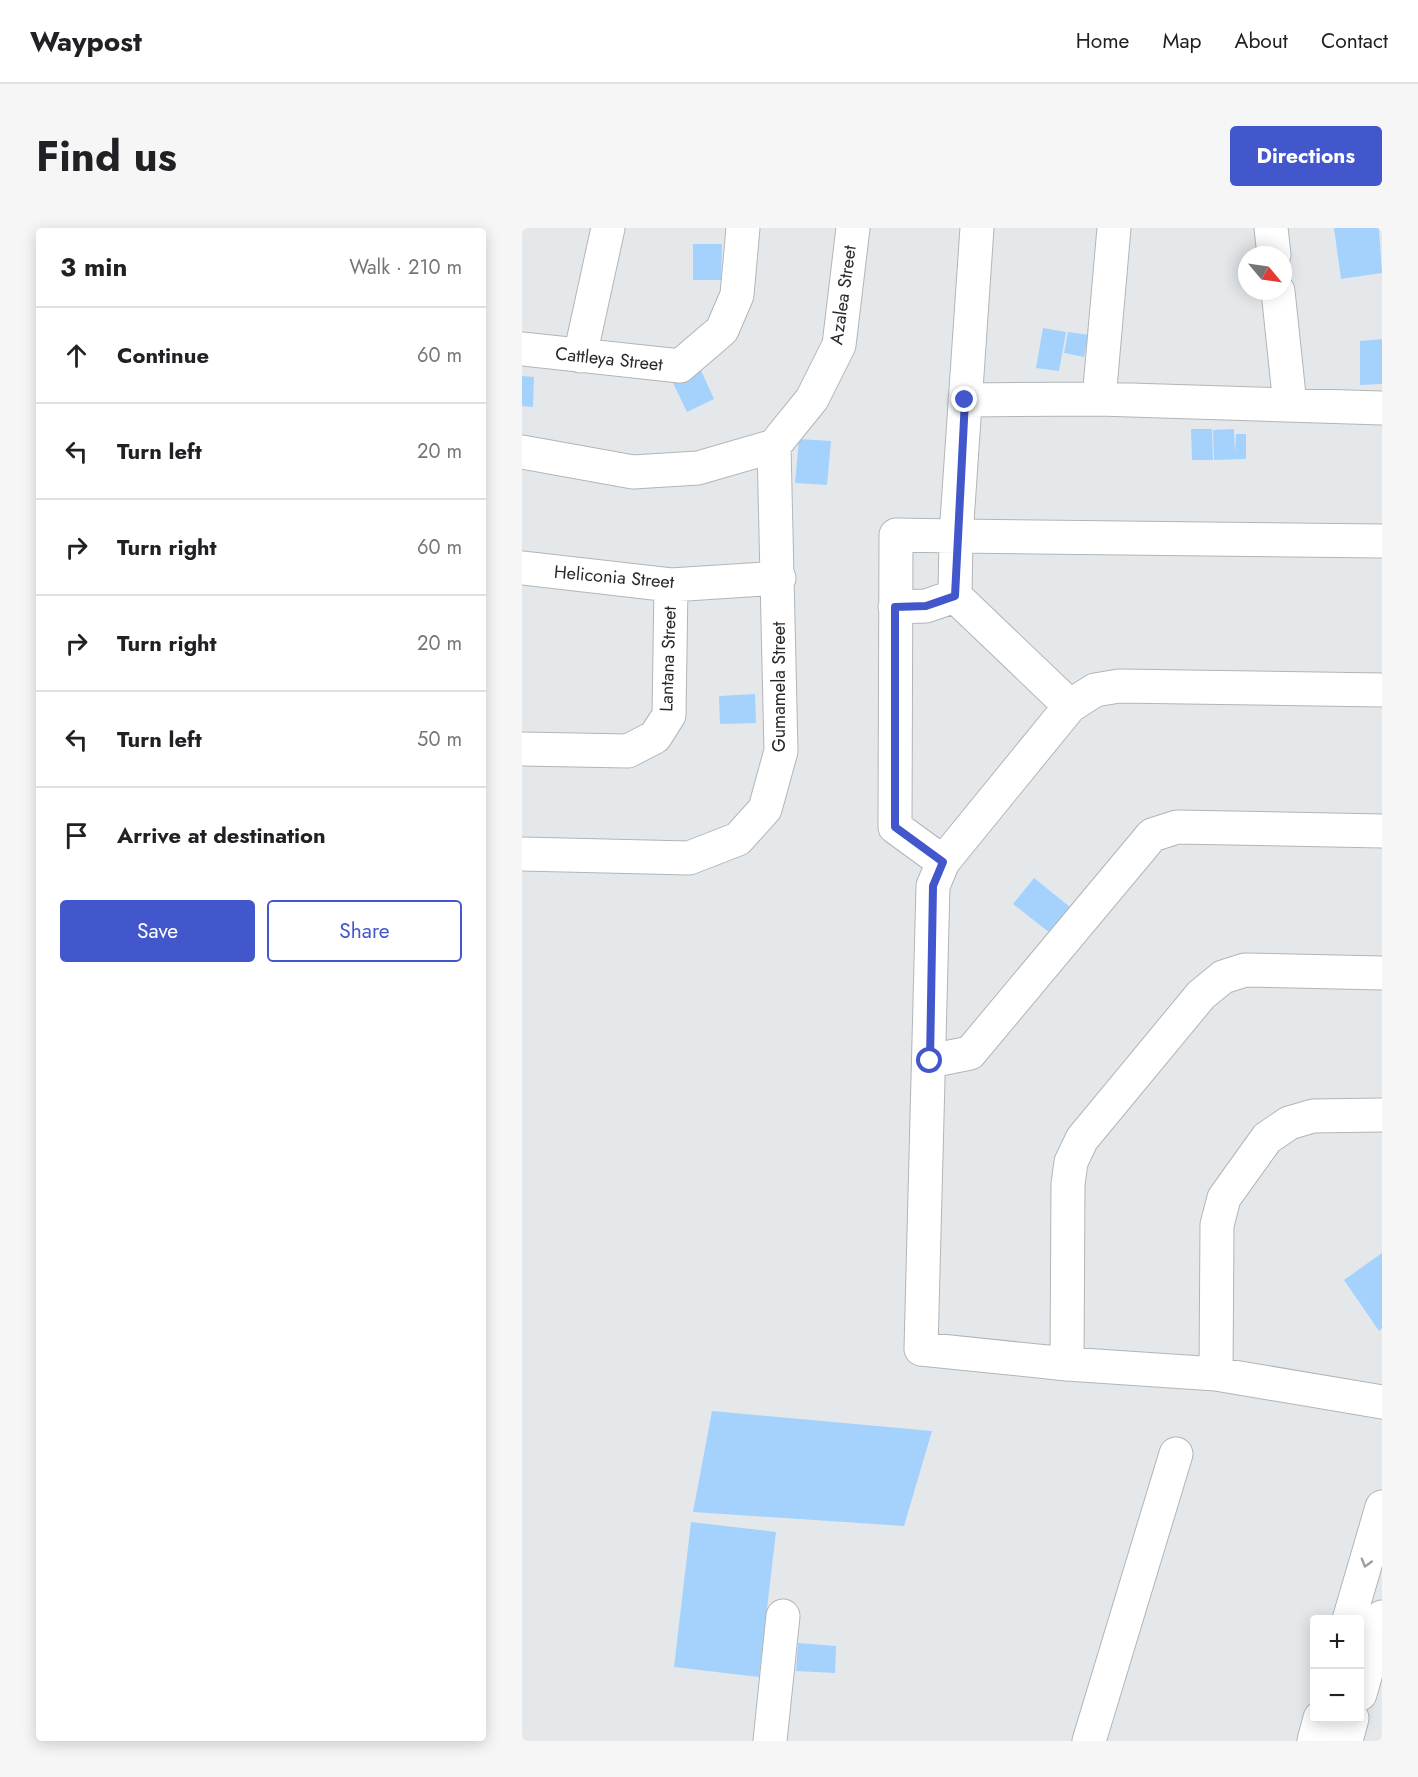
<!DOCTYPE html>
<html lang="en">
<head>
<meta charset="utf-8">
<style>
  :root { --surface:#fff; --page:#f6f6f6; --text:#202124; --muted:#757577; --line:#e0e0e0; --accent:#4257cb }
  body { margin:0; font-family:Jost,sans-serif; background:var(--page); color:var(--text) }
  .controls { position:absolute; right:18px; bottom:18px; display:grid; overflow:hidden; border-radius:6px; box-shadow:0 3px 15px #0003 }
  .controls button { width:54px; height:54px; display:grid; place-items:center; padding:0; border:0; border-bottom:2px solid var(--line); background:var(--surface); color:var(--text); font:30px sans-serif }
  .compass { position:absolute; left:716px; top:18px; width:54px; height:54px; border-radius:50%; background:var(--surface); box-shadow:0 3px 15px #0003; rotate:119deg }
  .stop { position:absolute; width:18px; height:18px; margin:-14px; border:4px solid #4257cb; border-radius:50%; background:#fff }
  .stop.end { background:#4257cb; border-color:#fff; box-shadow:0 2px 6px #0008 }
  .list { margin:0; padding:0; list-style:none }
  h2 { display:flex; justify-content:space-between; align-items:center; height:78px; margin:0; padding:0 24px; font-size:26px }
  h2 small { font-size:20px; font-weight:400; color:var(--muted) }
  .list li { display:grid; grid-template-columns:39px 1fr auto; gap:18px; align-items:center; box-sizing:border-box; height:96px; padding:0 24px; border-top:2px solid var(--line) }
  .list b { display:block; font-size:22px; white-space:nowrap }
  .list em { font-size:20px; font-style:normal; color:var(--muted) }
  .actions { display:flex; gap:12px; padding:18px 24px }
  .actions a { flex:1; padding:14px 0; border:2px solid var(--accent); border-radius:6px; text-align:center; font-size:21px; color:var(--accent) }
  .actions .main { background:var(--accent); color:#fff }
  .icon { flex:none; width:33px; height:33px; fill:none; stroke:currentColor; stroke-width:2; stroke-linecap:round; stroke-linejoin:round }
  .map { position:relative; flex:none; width:860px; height:1513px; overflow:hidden; border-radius:6px }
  header { display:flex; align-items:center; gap:36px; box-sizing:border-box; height:84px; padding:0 30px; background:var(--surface); border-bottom:2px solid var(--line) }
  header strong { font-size:28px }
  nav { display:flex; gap:33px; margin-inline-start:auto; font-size:21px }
  .intro { display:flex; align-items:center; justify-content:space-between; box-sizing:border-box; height:144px; padding:0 36px }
  h1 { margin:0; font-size:42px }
  .button { padding:15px 27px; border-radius:6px; background:var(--accent); color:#fff; font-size:21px; font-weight:700 }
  main { display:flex; gap:36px; padding:0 36px }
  aside { flex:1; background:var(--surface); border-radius:6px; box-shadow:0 3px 15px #0003 }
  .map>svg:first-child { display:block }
</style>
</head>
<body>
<header>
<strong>Waypost</strong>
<nav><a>Home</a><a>Map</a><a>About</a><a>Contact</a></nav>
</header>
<div class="intro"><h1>Find us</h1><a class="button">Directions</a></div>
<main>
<aside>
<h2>3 min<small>Walk · 210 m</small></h2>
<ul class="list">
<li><svg class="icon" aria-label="ahead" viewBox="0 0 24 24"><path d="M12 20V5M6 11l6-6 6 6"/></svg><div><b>Continue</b></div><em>60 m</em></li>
<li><svg class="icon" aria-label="left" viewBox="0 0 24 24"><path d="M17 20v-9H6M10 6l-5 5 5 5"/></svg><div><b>Turn left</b></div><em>20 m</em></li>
<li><svg class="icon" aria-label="right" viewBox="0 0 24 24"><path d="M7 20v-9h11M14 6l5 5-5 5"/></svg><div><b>Turn right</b></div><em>60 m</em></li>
<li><svg class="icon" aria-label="right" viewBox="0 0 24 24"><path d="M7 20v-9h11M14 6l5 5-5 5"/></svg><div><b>Turn right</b></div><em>20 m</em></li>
<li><svg class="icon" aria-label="left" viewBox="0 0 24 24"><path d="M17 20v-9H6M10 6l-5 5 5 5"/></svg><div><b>Turn left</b></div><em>50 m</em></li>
<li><svg class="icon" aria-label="arrive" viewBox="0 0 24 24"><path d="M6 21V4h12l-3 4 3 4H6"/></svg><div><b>Arrive at destination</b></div></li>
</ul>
<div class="actions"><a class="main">Save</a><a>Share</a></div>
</aside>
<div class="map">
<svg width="860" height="1513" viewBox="0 0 860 1513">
  <rect width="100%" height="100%" fill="#e5e8eb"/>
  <!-- building -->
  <path fill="#a4d2fd" d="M 812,0 L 857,0 L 860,45 L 819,51 Z
    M 171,16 L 200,16 L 199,52 L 171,52 Z
    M 521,100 L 544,104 L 537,143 L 514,140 Z
    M 546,104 L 567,107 L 562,129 L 542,125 Z
    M 860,111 L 860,156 L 838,157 L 838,113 Z
    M 177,138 L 192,171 L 165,184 L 149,151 Z
    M 0,148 L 12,149 L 11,179 L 0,178 Z
    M 669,201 L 690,201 L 691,232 L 670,232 Z
    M 712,201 L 713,225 L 714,206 L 724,206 L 724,231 L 692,232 L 691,202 Z
    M 277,211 L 309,213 L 305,257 L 273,255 Z
    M 233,466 L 234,495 L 198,496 L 197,468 Z
    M 512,650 L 548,679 L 528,705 L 491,676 Z
    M 860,1025 L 860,1100 L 857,1103 L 822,1052 Z
    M 190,1183 L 410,1203 L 382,1298 L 171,1284 Z
    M 169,1294 L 254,1304 L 237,1449 L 152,1439 Z
    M 276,1415 L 314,1418 L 313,1445 L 274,1443 Z"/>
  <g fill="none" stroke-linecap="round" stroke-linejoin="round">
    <defs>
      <path id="minor" d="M 455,0 L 434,308 L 860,313
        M 749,0 L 752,27
        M 756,63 L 768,177
        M 0,121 L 158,138 L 200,102 L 215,67 L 221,0
        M 58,128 L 86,0
        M 577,171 L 592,0
        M 443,172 L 577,171 L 860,180
        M 0,224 L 111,244 L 176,240 L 252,218 L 290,171 L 317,117 L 331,0
        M 0,340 L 149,357 L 257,350
        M 433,368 L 548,478
        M 373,379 L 404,378 L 433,368 L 434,308 L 374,307 L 373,599 L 421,634
        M 860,462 L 597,458 L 573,462 L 548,478 L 421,634 L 411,658 L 399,1121 L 545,1136 L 694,1146 L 860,1174
        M 0,521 L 106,523 L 133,509 L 147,487 L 149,357
        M 0,626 L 167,630 L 216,611 L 243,581 L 259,523 L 252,218
        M 408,833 L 448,825 L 630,607 L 655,599 L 860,603
        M 545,1136 L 546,956 L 549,934 L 560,911 L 679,767 L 701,749 L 723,742 L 860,745
        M 694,1146 L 695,997 L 702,970 L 745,910 L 767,895 L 791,888 L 860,887
        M 827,1392 L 860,1279
        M 838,1466 L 860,1389
        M 248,1513 L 261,1388
        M 567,1513 L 654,1226
        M 792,1513 L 798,1490
        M 824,1513 L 830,1490"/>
    </defs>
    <!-- minor casing -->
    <use href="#minor" stroke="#b2b5b7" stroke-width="35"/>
    <!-- minor -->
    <use href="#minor" stroke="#fff" stroke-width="33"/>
  </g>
  <!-- one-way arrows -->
  <defs><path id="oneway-chevron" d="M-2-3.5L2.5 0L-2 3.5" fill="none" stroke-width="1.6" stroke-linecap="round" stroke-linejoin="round" transform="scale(1.5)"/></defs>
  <use stroke="#9e9e9f" href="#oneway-chevron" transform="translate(844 1335) rotate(106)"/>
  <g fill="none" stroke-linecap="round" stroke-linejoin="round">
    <!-- route -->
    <path stroke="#4257cb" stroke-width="8" d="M 408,833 L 411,658 L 421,634 L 373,599 L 373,379 L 404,378 L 433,368 L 443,172"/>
  </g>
  <g text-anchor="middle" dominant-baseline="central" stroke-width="4.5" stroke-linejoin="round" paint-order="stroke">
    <!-- street labels -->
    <g font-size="18" fill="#272829" stroke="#fff">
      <text transform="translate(321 67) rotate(-82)">Azalea Street</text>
      <text transform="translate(87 131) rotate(6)">Cattleya Street</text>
      <text transform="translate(92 349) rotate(5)">Heliconia Street</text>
      <text transform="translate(146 431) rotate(-88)">Lantana Street</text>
      <text transform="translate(257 459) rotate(-90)">Gumamela Street</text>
    </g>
  </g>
</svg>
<div class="controls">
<button>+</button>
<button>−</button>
</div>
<svg class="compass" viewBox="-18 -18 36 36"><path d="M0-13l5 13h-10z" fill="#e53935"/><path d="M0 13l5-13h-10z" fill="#757577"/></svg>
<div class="stop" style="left:408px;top:833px"></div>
<div class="stop end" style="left:443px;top:172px"></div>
</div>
</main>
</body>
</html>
